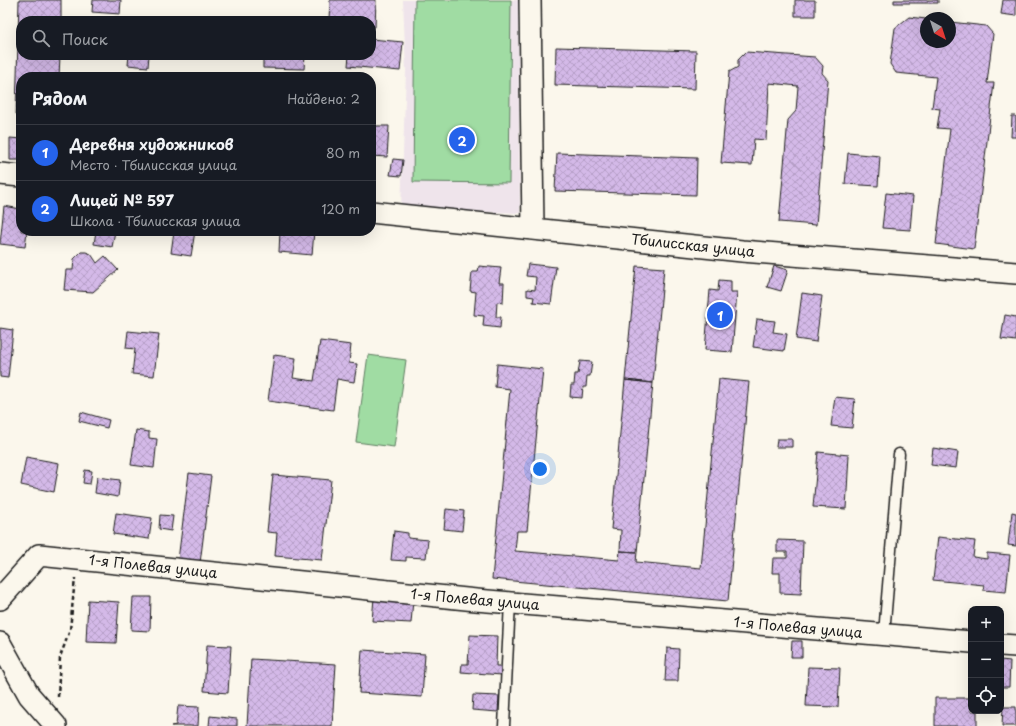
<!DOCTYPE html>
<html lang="ru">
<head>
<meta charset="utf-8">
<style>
  :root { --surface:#171b24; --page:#20242c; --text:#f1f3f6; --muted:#9ea1a6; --line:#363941; --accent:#2563eb }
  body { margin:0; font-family:"Playpen Sans",sans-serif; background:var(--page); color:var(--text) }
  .controls { position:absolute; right:12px; bottom:12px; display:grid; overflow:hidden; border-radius:8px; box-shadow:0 4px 16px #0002 }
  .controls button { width:36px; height:36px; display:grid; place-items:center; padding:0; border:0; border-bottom:1px solid var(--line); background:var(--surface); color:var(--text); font:20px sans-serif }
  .compass { position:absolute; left:920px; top:12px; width:36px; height:36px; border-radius:50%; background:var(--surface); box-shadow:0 4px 16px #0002; rotate:141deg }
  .you { position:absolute; left:540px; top:469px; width:14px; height:14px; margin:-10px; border:3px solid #fff; border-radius:50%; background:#1a73e8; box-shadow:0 0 0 6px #1a73e833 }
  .badge { display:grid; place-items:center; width:26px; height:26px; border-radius:50%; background:var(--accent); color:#fff; font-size:13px; font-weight:700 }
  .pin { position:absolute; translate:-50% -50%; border:2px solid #fff; box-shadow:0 1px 4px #0006 }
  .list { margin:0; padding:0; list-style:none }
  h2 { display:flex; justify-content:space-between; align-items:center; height:52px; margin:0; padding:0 16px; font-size:17px }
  h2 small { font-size:13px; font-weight:400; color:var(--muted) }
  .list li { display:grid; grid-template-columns:26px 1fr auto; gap:12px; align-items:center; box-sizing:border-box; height:56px; padding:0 16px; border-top:1px solid var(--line) }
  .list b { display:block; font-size:15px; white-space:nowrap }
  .list p { margin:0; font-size:13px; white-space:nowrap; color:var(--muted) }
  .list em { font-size:13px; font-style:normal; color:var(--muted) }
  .icon { flex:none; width:22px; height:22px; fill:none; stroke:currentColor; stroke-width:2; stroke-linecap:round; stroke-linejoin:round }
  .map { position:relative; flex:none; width:1016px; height:726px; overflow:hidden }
  .search { position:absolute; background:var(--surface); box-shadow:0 4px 16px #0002; left:16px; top:16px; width:360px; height:44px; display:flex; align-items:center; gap:10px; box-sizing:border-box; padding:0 14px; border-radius:16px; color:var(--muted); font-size:15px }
  .panel { position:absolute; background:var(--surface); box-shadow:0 4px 16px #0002; left:16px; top:72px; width:360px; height:164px; border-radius:16px }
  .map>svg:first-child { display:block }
</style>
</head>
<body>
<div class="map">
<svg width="1016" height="726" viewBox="0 0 1016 726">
  <defs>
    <pattern id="building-cross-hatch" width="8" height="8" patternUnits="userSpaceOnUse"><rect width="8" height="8" fill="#d4b9e8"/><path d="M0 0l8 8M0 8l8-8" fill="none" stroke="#b59ec6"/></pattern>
  </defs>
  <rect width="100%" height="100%" fill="#fbf7ec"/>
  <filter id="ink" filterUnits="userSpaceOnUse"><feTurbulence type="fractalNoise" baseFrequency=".025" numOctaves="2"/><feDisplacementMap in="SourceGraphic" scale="8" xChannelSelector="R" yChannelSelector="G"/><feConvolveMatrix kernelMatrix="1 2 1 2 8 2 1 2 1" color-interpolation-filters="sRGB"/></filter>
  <g filter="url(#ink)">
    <!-- built -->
    <path fill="#efe4eb" d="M 403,0 L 518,0 L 520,213 L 401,209 L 406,71 Z"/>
    <!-- pitch -->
    <path fill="#a0dca3" stroke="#5e7c60" d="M 415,0 L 511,0 L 509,183 L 413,182 Z
      M 368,355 L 406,360 L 394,447 L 356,442 Z"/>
    <!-- building -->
    <path fill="url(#building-cross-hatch)" stroke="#1c1c1c" d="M 19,0 L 61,0 L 61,21 L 21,21 L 21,55 L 60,55 L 59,77 L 21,77 L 21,114 L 16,114 Z
      M 93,0 L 121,0 L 120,14 L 92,12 Z
      M 330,0 L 376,0 L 375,27 L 371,27 L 371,21 L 329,19 Z
      M 795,0 L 815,0 L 815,16 L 795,16 Z
      M 894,0 L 938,0 L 938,3 L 894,3 Z
      M 1003,0 L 1016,0 L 1016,16 L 1001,14 Z
      M 909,17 L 926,19 L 926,42 L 950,42 L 950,22 L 986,26 L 993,34 L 987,83 L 994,83 L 974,249 L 936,244 L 950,129 L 937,128 L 940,109 L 932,108 L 936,77 L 896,73 L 890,64 L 895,28 Z
      M 371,39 L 403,42 L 400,71 L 348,66 L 349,55 L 371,55 Z
      M 556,47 L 696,51 L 695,89 L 555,85 Z
      M 746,52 L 815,57 L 823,66 L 822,73 L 828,80 L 816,225 L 779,222 L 788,120 L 796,111 L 798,86 L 769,83 L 766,140 L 754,139 L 752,165 L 721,163 L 729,72 L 738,67 L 738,60 Z
      M 129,55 L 149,55 L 148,67 L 128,65 Z
      M 263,55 L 305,55 L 304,69 L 263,68 Z
      M 170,74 L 189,75 L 189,77 L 170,77 Z
      M 1012,116 L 1016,116 L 1016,137 L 1011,137 Z
      M 371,126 L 389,126 L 387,157 L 371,156 Z
      M 10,138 L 21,139 L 21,160 L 10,160 Z
      M 557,153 L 697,158 L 696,195 L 555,191 Z
      M 848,153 L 880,156 L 878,186 L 845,184 Z
      M 393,159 L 403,160 L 401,176 L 390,175 Z
      M 886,193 L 913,196 L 910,230 L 882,228 Z
      M 4,206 L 21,209 L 21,231 L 27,231 L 25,247 L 0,244 Z
      M 96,231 L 115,231 L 112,247 L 94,244 Z
      M 174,231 L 195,231 L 191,256 L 171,253 Z
      M 280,231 L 314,231 L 312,255 L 279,252 Z
      M 81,252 L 86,252 L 91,254 L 97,263 L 105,256 L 118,270 L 93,292 L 64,290 L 66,270 L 73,270 L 74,259 Z
      M 528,264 L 556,267 L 551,304 L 533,302 L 534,297 L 527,296 L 527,289 L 535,290 L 536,277 L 526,276 Z
      M 479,266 L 501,268 L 499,283 L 504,283 L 503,303 L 497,302 L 496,317 L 501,317 L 500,328 L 483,326 L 484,316 L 474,315 L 476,292 L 470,291 L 472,272 L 478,272 Z
      M 636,266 L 664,268 L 653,383 L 625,380 Z
      M 774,266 L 788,270 L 781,291 L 767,287 Z
      M 719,280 L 731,281 L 731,292 L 737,292 L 732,352 L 705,350 L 710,290 L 718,291 Z
      M 802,293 L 822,296 L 816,342 L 796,339 Z
      M 1005,315 L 1016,317 L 1016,341 L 1001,339 Z
      M 757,319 L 775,321 L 773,332 L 787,334 L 784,351 L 753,347 Z
      M 0,328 L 13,330 L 8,378 L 0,377 Z
      M 128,331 L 159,334 L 154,376 L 132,374 L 135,349 L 126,348 Z
      M 320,341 L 351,345 L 349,363 L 357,364 L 354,382 L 337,379 L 333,410 L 268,401 L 274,355 L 296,358 L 293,378 L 314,381 Z
      M 580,361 L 592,362 L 590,376 L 587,376 L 586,387 L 583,387 L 582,398 L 570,397 L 571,385 L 574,385 L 575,374 L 578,374 Z
      M 497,364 L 543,369 L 527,531 L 517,531 L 515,551 L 619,560 L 620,551 L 637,552 L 636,562 L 701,568 L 719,379 L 749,382 L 728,601 L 492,579 L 510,389 L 495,387 Z
      M 625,380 L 653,383 L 637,552 L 620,551 L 621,530 L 611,529 Z
      M 835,397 L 855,399 L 852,428 L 831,426 Z
      M 81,412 L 109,420 L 107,428 L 79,421 Z
      M 136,430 L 149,432 L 149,438 L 157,439 L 154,468 L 131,465 Z
      M 777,439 L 792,439 L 792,447 L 776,447 Z
      M 933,448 L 958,452 L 956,468 L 931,465 Z
      M 818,452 L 849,455 L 846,509 L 813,507 Z
      M 26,457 L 59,463 L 54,492 L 21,485 Z
      M 85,470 L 92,471 L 90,484 L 83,483 Z
      M 189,473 L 211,476 L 200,563 L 178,560 Z
      M 273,475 L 331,480 L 322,560 L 275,556 L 277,533 L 267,532 Z
      M 97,477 L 120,480 L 118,497 L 95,493 Z
      M 446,509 L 464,511 L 462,531 L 444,529 Z
      M 1012,512 L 1016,513 L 1016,546 L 1008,545 Z
      M 116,513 L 152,518 L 149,539 L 113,534 Z
      M 160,515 L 173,516 L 171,531 L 159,529 Z
      M 394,531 L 408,533 L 408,538 L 428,540 L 426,558 L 406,557 L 406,561 L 391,560 Z
      M 938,537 L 975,541 L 973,557 L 987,559 L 987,553 L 1010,555 L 1006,592 L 983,590 L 984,585 L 933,580 Z
      M 777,540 L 803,541 L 801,594 L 780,593 L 780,573 L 772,573 L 773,558 L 787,558 L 787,552 L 777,552 Z
      M 133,597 L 151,597 L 150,631 L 131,630 Z
      M 374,598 L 413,600 L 411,623 L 372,621 Z
      M 88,600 L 119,602 L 116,643 L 86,642 Z
      M 470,635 L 497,636 L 496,666 L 503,666 L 502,675 L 461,672 L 462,664 L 468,664 Z
      M 792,641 L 802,641 L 802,657 L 791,657 Z
      M 207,645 L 231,646 L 228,693 L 204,691 Z
      M 667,648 L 679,649 L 678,681 L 665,681 Z
      M 362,650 L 425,654 L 422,697 L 359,693 Z
      M 251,659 L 336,664 L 332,726 L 247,726 Z
      M 1001,660 L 1010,661 L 1009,687 L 1001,687 Z
      M 808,667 L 840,668 L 838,707 L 806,706 Z
      M 473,695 L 499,696 L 498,712 L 472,710 Z
      M 935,698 L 971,698 L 971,711 L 977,711 L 977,726 L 935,726 Z
      M 178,706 L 199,707 L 198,726 L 171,726 L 176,725 Z
      M 1003,707 L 1016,707 L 1016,726 L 1002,726 Z
      M 210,716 L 237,719 L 237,726 L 209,726 Z"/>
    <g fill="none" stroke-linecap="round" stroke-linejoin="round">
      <defs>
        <path id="lane" d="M 884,634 L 899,454
          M 504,726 L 510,602"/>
        <path id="street" d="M 530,0 L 533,229
          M 0,174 L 21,176
          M 371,212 L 742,251 L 1016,273
          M 0,599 L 39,555 L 476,600 L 971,642
          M 0,643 L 29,695 L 56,726
          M 1001,645 L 1016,646"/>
      </defs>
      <!-- lane casing -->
      <use href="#lane" stroke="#1c1c1c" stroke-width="13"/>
      <!-- street casing -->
      <use href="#street" stroke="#1c1c1c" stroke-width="24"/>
      <!-- path -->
      <path stroke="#1c1c1c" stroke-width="2.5" stroke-dasharray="4 3" stroke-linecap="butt" d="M 58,697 L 60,657 L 70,630 L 75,578"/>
      <!-- lane -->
      <use href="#lane" stroke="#fbf7ec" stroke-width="10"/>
      <!-- street -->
      <use href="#street" stroke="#fbf7ec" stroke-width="21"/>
    </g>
  </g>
  <g text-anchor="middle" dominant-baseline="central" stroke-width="3.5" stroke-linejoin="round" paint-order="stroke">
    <!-- street labels -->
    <g font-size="14" fill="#1c1c1c" stroke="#fbf7ec">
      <text transform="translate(693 245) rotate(6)">Тбилисская улица</text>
      <text transform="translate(153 566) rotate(6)">1-я Полевая улица</text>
      <text transform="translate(475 599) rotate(5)">1-я Полевая улица</text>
      <text transform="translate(798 627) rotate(5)">1-я Полевая улица</text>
    </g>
  </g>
</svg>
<div class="controls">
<button>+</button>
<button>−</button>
<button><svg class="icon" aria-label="locate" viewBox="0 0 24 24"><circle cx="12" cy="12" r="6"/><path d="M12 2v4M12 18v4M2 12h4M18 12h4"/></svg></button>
</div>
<svg class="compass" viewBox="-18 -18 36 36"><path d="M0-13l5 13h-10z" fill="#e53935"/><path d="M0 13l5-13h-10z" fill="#9ea1a6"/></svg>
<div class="you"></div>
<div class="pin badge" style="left:720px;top:315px">1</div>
<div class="pin badge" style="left:462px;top:140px">2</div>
<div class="search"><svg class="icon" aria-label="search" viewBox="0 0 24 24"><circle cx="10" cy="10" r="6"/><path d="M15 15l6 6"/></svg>Поиск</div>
<section class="panel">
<h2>Рядом<small>Найдено: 2</small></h2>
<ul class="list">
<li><span class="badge">1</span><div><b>Деревня художников</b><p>Место · Тбилисская улица</p></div><em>80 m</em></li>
<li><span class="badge">2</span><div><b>Лицей № 597</b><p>Школа · Тбилисская улица</p></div><em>120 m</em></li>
</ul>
</section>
</div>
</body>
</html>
